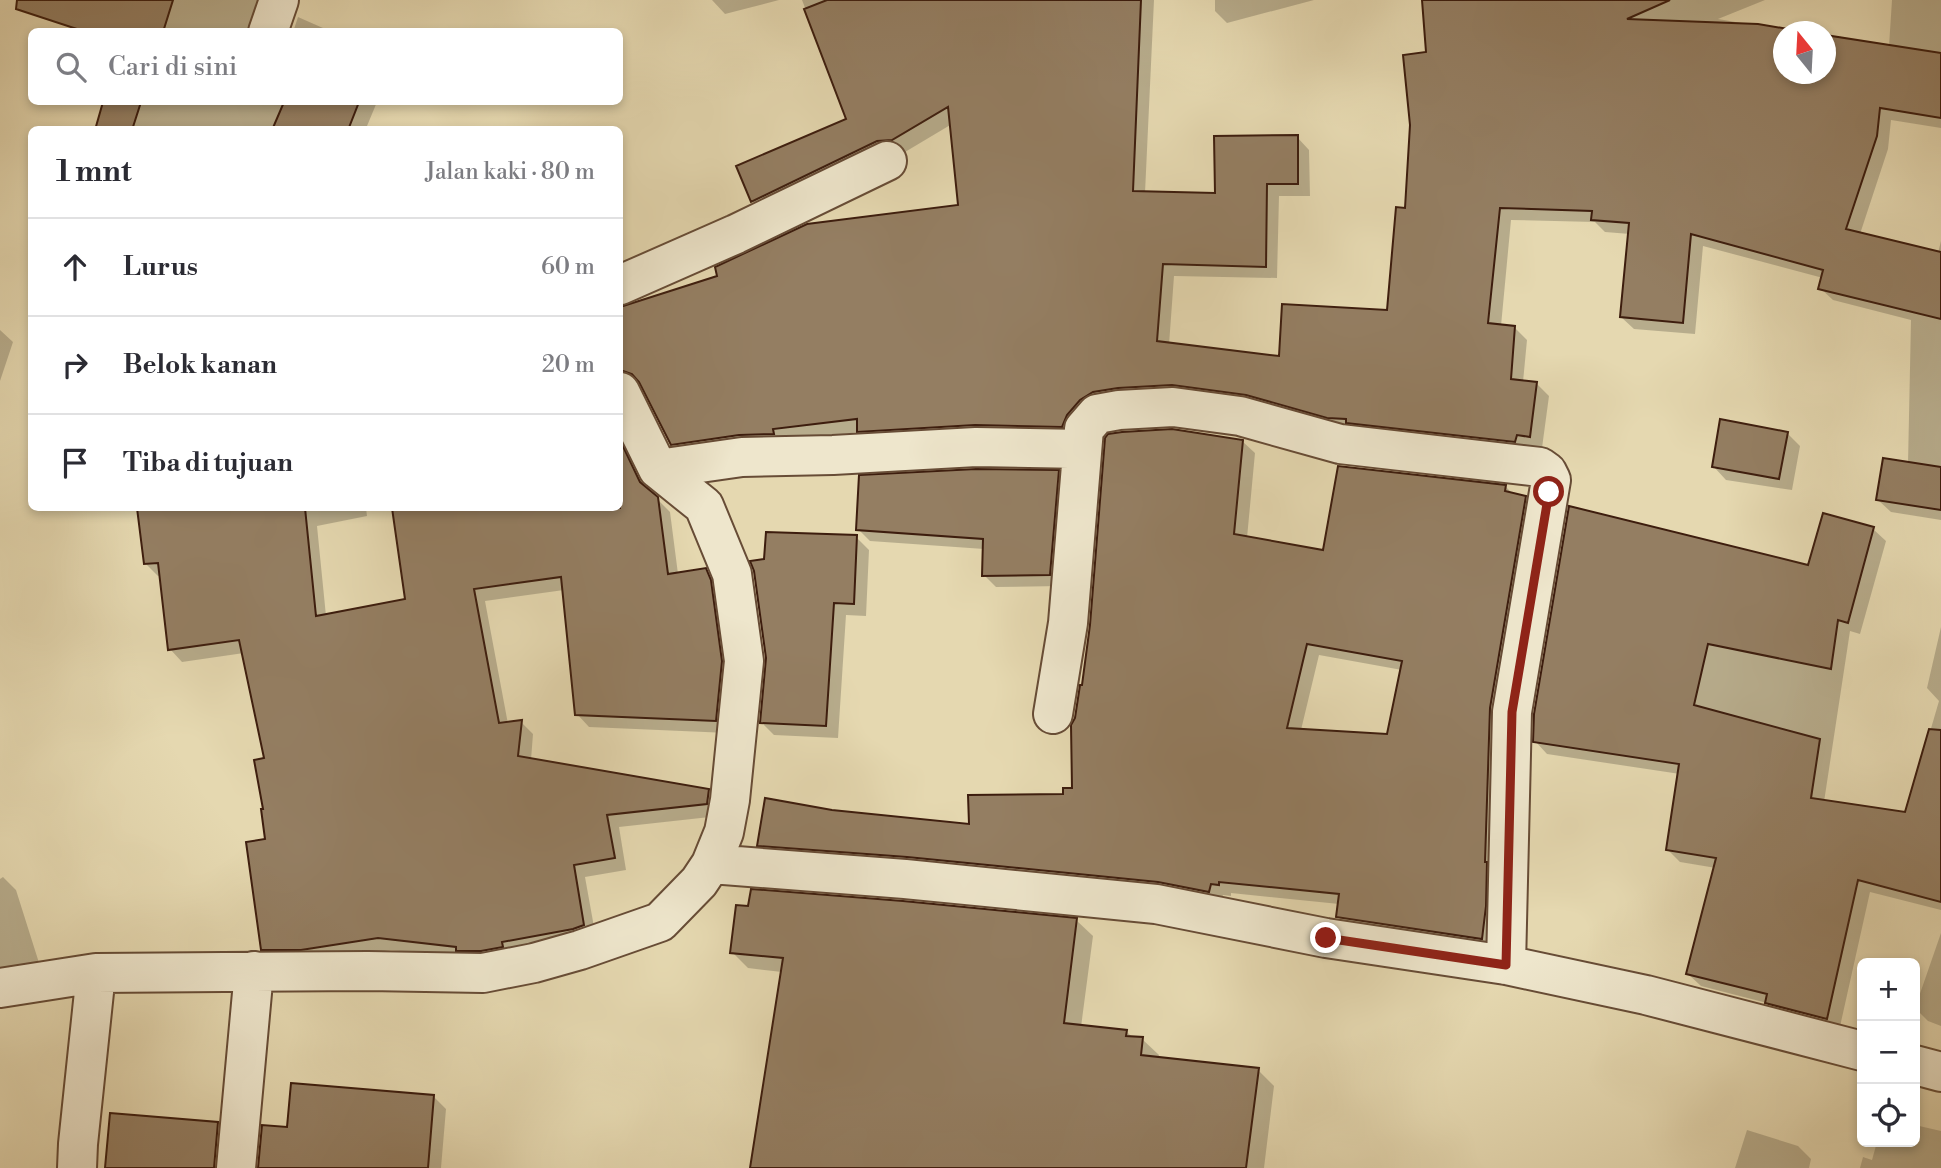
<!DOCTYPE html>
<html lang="id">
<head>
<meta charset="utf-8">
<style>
  :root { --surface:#fff; --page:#f7f7f7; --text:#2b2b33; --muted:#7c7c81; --line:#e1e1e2 }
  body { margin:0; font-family:"Libre Bodoni",serif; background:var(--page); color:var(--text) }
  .controls { position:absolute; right:21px; bottom:21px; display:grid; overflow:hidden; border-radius:10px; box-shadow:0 4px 10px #0003 }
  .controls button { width:63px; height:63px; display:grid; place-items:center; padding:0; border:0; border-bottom:2px solid var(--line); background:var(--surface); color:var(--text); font:35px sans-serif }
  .compass { position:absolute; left:1773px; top:21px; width:63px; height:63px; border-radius:50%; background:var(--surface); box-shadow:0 4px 10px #0003; rotate:342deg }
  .stop { position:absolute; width:21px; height:21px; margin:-16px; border:5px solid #8f2418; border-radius:50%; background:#fff }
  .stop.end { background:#8f2418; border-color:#fff; box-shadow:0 2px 7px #0008 }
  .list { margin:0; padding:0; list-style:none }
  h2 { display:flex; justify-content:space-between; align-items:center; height:91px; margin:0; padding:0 28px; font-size:30px }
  h2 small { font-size:23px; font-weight:400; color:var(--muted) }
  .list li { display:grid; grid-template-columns:46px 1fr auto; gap:21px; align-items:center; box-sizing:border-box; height:98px; padding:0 28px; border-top:2px solid var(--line) }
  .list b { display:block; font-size:26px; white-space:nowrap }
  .list em { font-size:23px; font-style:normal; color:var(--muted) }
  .icon { flex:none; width:38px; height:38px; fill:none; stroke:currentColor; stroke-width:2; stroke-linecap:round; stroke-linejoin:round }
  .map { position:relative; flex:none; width:1941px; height:1168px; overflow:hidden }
  .search { position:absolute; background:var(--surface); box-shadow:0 4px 10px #0003; left:28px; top:28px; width:595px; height:77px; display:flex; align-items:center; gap:18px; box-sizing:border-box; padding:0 24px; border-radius:10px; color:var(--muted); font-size:26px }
  .panel { position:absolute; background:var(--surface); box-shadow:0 4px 10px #0003; left:28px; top:126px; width:595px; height:385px; border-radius:10px }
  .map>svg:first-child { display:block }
</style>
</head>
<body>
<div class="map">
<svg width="1941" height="1168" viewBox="0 0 1941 1168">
  <rect width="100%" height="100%" fill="#e5d8b0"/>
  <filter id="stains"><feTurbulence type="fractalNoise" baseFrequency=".00286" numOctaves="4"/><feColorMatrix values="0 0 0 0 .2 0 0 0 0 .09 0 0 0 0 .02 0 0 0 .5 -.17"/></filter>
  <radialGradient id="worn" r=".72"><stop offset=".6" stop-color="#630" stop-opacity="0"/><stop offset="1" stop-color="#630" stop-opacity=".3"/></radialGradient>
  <!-- shadow -->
  <path fill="#0003" fill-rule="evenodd" d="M 76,0 L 274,0 L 262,32 L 75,32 L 68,25 Z
    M 712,0 L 779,0 L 725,14 Z
    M 802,0 L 1154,0 L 1145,193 L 1217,194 L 1297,137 L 1309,150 L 1310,196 L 1279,196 L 1277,278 L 1174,276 L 1169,345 L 1281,358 L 1388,312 L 1406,210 L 1427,54 L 1424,0 L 1765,0 L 1718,19 L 1795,32 L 1784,32 L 1784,74 L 1826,74 L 1889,46 L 1892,0 L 1941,0 L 1941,128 L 1891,120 L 1888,149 L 1860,234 L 1938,253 L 1941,241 L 1941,520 L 1891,512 L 1878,500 L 1908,463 L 1911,320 L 1833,300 L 1820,288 L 1823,278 L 1703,246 L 1695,334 L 1634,329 L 1621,317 L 1630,234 L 1605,232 L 1595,222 L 1511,220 L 1501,326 L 1515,328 L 1527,340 L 1523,382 L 1536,383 L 1549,396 L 1542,448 L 1529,446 L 1527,454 L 1360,434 L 1185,397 L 1075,438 L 871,443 L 860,432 L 785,441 L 685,457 L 672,444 L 642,384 L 636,382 L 620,388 L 620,307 L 629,307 L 960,206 L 952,124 L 905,152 L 890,153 L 765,214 L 753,201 L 738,167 L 848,120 Z
    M 1215,0 L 1314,0 L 1227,23 L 1215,11 Z
    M 298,17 L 332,32 L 293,32 Z
    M 105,102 L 377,102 L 367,126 L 371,130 L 133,130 L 115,125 L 102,112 Z
    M 0,330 L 13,342 L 0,381 Z
    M 620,430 L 650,492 L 670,512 L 678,574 L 705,570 L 718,582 L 722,594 L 728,733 L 589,727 L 577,714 L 564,590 L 485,601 L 508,724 L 521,722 L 533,734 L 531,760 L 708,790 L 721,803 L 719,816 L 619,827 L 626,870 L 585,877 L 596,938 L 466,958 L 391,950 L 314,961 L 275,962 L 263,949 L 267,841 L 266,760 L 244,653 L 182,662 L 170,649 L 161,575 L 158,576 L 146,564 L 139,508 L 366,508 L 367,516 L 317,526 L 326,616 L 407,600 L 449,516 L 447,508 L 620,508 Z
    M 1787,433 L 1800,446 L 1792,490 L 1726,480 L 1714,467 Z
    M 1242,441 L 1255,453 L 1247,538 L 1324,552 L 1506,487 L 1513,494 L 1525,497 L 1537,509 L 1493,950 L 1350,929 L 1338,917 L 1339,904 L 1231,893 L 1231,896 L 1223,895 L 1221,903 L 771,857 L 759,845 L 831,812 L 970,826 L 1064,795 L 1073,790 ZM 1319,655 L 1402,670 L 1389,736 L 1301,730 Z
    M 1058,472 L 1070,484 L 1061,586 L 996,587 L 984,575 L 984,549 L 870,541 L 858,529 Z
    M 1873,529 L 1886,541 L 1860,634 L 1850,631 L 1824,802 L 1906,814 L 1939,701 L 1927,688 L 1941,627 L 1941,910 L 1870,892 L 1839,1031 L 1779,1015 L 1767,1003 L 1701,986 L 1688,974 L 1716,868 L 1680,862 L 1668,850 L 1680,774 L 1547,754 L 1535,741 Z
    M 856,537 L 869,550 L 866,616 L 846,615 L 838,738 L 774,735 L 762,723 Z
    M 3,877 L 16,890 L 40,966 L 0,978 L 0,879 Z
    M 1076,920 L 1093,936 L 1081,1027 L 1127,1032 L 1133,1038 L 1142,1039 L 1159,1055 L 1158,1059 L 1258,1070 L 1274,1086 L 1264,1168 L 751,1168 L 782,972 L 748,968 L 732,952 Z
    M 1941,933 L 1941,1026 L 1928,1021 L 1915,1008 Z
    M 434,1097 L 446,1109 L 441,1168 L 260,1168 L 289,1129 Z
    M 217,1124 L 230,1136 L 227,1168 L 107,1168 Z
    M 1915,1125 L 1941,1131 L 1941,1168 L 1860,1168 L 1863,1157 L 1872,1160 L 1877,1142 L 1915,1142 Z
    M 1747,1130 L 1798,1146 L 1811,1159 L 1809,1168 L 1735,1168 Z"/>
  <!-- building -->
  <path fill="#947e62" stroke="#3d1d0e" stroke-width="2" fill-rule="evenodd" d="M 17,0 L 173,0 L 163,32 L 86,32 L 16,9 Z
    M 827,0 L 1141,0 L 1133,191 L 1215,193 L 1214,136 L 1298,135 L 1298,184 L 1267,184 L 1266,267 L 1163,264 L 1157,341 L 1279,356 L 1282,304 L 1387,310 L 1396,207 L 1405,208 L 1410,125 L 1403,55 L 1426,52 L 1422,0 L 1670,0 L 1627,19 L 1758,24 L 1806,32 L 1783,32 L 1783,74 L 1825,74 L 1825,35 L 1941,53 L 1941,118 L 1880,108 L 1877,136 L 1846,229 L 1941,252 L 1941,319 L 1818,289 L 1823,270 L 1691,234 L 1683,323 L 1620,317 L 1629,223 L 1591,220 L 1592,211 L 1500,208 L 1488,323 L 1515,326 L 1511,379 L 1537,382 L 1530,437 L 1517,435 L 1515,442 L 1346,423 L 1346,419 L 1327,418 L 1246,395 L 1172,385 L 1118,388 L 1093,392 L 1080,400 L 1067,415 L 1062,427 L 975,425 L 857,432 L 857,419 L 773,429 L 774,434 L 739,435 L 671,445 L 639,382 L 632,374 L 620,370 L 620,307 L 717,276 L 715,267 L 807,224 L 958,205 L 948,107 L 892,140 L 877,141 L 751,202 L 736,166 L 846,119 L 804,9 Z
    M 103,102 L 141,102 L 132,130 L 95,130 Z
    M 284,102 L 359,102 L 348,130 L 272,130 Z
    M 1720,419 L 1788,432 L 1779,479 L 1712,467 Z
    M 1172,429 L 1243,440 L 1234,534 L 1323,550 L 1338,466 L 1506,485 L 1505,491 L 1526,496 L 1490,708 L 1485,862 L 1487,862 L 1486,906 L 1482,939 L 1336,917 L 1339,894 L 1219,882 L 1219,885 L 1211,884 L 1209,892 L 1158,882 L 907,857 L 757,846 L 765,798 L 832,810 L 969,824 L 968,795 L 1063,794 L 1063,788 L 1072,788 L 1071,725 L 1075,718 L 1080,685 L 1082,685 L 1090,625 L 1105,438 L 1108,434 L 1122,432 ZM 1307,644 L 1402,661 L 1387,734 L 1287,728 Z
    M 620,440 L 640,482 L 658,497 L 668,574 L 706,568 L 711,580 L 722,661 L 716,721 L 575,715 L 561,577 L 474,589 L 499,723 L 522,720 L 518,756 L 709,789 L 707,804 L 607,815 L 615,858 L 574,865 L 584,925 L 573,929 L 502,942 L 503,947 L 481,951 L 456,951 L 456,947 L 378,938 L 301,950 L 261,950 L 246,842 L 265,839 L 261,809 L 263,809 L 254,760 L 264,758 L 239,640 L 168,650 L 158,563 L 144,564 L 137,508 L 305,508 L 316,616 L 405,599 L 392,508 L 620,508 Z
    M 1883,458 L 1941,467 L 1941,510 L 1876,500 Z
    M 976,469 L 1059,470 L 1050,575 L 982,576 L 983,539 L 856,530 L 859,475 Z
    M 1569,506 L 1808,565 L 1823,513 L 1874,527 L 1848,623 L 1838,620 L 1831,669 L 1708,644 L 1694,705 L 1820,739 L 1811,798 L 1905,812 L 1929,729 L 1941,730 L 1941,902 L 1858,880 L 1827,1019 L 1765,1003 L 1767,994 L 1686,974 L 1716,858 L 1666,850 L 1679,764 L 1533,742 L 1534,714 Z
    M 766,532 L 857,535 L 854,604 L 834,603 L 826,726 L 760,723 L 766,658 L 754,571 L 750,561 L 764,559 Z
    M 751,889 L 903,901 L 1077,918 L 1064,1023 L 1127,1030 L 1126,1036 L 1143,1037 L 1141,1055 L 1259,1068 L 1246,1168 L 750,1168 L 783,958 L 730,953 L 736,905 L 748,906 Z
    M 291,1083 L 434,1095 L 428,1168 L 258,1168 L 262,1125 L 287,1127 Z
    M 110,1113 L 218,1122 L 214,1168 L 105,1168 Z"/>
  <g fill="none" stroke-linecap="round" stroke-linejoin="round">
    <defs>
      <path id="minor" d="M 268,32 L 279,0
        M 620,285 L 736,234 L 887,161
        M 620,392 L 658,469 L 704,506 L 732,574 L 744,661 L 730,800 L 724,832 L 711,864
        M 658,469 L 742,457 L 833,455 L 976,447 L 1082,449
        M 1053,714 L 1068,623 L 1084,429 L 1097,414 L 1119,410 L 1173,407 L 1240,416 L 1340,444 L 1540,467 L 1547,472 L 1551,480 L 1512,712 L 1506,965
        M 0,988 L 96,973 L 368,971 L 483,973 L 534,963 L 580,950 L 660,922 L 699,882 L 711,864 L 905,879 L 1156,904 L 1326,938 L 1506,965 L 1646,995 L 1862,1051
        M 1915,1065 L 1941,1072
        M 77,1168 L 78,1144 L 96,973
        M 236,1168 L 254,971"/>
    </defs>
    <!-- minor casing -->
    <use href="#minor" stroke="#674c36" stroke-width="42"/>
    <!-- minor -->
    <use href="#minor" stroke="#eee6cc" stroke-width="38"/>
  </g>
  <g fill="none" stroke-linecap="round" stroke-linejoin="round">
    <!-- route -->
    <path stroke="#8f2418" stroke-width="9" d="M 1326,938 L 1506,965 L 1512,712 L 1549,492"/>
  </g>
  <rect width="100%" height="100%" filter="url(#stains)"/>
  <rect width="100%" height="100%" fill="url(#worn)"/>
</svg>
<div class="controls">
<button>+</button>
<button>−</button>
<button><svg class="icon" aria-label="locate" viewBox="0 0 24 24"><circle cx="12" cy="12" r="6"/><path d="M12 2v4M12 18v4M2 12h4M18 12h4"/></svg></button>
</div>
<svg class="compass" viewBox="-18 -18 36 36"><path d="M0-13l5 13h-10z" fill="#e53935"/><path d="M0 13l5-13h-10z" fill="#7c7c81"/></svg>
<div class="stop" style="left:1549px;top:492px"></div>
<div class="stop end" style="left:1326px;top:938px"></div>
<div class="search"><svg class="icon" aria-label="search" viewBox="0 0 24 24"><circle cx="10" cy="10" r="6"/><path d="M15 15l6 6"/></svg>Cari di sini</div>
<section class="panel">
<h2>1 mnt<small>Jalan kaki · 80 m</small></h2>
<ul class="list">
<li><svg class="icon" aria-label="ahead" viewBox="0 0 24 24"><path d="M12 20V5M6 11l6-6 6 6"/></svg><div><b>Lurus</b></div><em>60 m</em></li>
<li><svg class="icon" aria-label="right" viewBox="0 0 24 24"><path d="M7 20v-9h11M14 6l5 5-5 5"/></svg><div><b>Belok kanan</b></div><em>20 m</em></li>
<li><svg class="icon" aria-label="arrive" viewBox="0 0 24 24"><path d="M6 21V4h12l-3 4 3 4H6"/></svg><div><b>Tiba di tujuan</b></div></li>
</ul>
</section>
</div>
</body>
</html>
